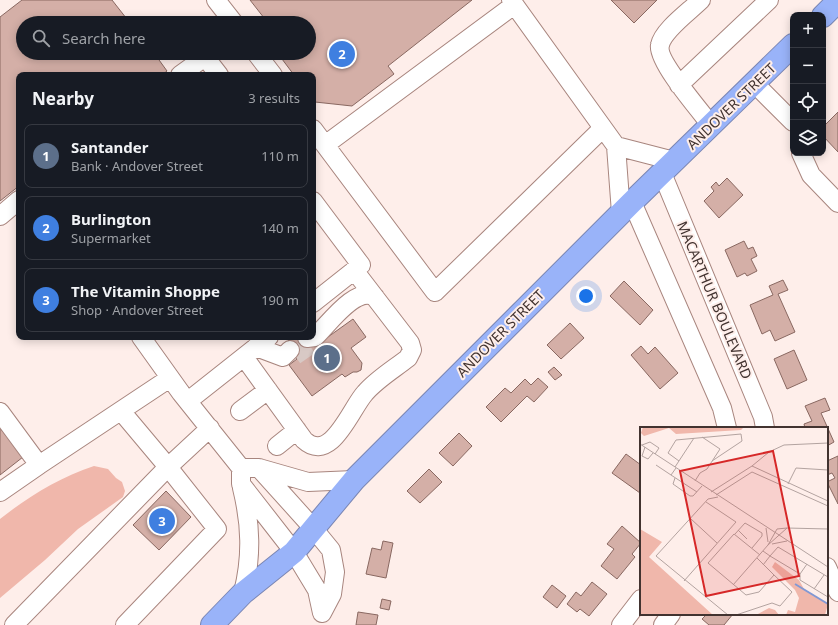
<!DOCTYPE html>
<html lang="en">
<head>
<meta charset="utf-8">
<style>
  :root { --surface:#171b24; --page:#242831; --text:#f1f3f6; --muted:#9ea1a6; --line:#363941; --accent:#0b8043 }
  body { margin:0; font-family:"Noto Sans",sans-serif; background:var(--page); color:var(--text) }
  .controls { position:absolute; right:12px; top:12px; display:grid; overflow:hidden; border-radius:8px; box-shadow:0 2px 10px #0003 }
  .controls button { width:36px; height:36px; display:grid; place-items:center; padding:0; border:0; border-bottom:1px solid var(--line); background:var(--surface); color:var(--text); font:20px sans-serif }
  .you { position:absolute; left:586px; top:296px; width:14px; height:14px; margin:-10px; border:3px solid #fff; border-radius:50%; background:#1a73e8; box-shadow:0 0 0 6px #1a73e833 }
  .badge { display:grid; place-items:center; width:26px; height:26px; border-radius:50%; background:var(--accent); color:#fff; font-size:13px; font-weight:700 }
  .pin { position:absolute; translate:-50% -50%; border:2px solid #fff; box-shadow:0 1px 4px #0006 }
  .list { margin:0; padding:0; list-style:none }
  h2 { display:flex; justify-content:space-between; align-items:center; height:52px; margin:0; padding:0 16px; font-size:17px }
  h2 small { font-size:13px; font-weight:400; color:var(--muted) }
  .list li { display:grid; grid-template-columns:26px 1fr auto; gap:12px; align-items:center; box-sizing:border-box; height:64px; margin:0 8px 8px; padding:0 8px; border:1px solid var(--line); border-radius:8px }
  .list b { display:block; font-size:15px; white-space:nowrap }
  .list p { margin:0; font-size:13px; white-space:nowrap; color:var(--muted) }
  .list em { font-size:13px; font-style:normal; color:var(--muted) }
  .icon { flex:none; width:22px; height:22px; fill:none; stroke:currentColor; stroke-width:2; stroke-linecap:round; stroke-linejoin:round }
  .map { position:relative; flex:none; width:838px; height:625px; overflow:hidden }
  .search { position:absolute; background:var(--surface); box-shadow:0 2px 10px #0003; left:16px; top:16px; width:300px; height:44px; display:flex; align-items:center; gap:10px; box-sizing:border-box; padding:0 14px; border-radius:22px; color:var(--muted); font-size:15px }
  .panel { position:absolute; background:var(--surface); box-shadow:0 2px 10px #0003; left:16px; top:72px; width:300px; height:268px; border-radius:8px }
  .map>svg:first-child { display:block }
</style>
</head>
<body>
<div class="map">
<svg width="838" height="625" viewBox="0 0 838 625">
  <rect width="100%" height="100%" fill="#feeeea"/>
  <!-- green -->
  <path fill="#f0b7ab" d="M 94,466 L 108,469 L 116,478 L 122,482 L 125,491 L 123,497 L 78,529 L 45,560 L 0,598 L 0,519 C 29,496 59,478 94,466 Z"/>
  <!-- building -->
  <path fill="#d4afa7" stroke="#896861" d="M 22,0 L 112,0 L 130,23 L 23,23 L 23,53 L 154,53 L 167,71 L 162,75 L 19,75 L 19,186 L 0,201 L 0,17 Z
    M 250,0 L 472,0 L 388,66 L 394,74 L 352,106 L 315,102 L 313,100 L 313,75 L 294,75 L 279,55 L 282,53 L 309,53 L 309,23 L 268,23 Z
    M 611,0 L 657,0 L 634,23 Z
    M 838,112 L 838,152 L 823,136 L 823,127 Z
    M 727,178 L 743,195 L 719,218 L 704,201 L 714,191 L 711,187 L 716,182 L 719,186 Z
    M 744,241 L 748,249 L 753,247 L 757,256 L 751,259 L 757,271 L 747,276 L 745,273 L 737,277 L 725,250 Z
    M 783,280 L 788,290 L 778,294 L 795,332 L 775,341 L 770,330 L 762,334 L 750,305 L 773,295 L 769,286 Z
    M 624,281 L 653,310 L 640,325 L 610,296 Z
    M 353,319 L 366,337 L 351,348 L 362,363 L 361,370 L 357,372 L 353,372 L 345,377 L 342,374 L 312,396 L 289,365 L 297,359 L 285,343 L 294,337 L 307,337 L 314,347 Z
    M 570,323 L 584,338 L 561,359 L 547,345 Z
    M 641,346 L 648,354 L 655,347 L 678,373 L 660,389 L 631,355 Z
    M 794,350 L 807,380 L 787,389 L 774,359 Z
    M 554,367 L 562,375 L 555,380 L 548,372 Z
    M 538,378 L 548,387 L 534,402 L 527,396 L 501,422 L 486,407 L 505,388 L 511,393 L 525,379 L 531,385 Z
    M 825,398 L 830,410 L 821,413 L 834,442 L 827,446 L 827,428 L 805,428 L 804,424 L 812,421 L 805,406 Z
    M 0,428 L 23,457 L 0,475 Z
    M 459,433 L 472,446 L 453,466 L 439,453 Z
    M 626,454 L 641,465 L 640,493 L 612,473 Z
    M 838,456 L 838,504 L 827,482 L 835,478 L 832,473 L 827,475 L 827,461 Z
    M 429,469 L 442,482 L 420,503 L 407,491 Z
    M 166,491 L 191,517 L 159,550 L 133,525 Z
    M 622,526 L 641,543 L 632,554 L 635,557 L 617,579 L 601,566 L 614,549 L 607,544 Z
    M 383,541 L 393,543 L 386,578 L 366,574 L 372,548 L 381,550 Z
    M 592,582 L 607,594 L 589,616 L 580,609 L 577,612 L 567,604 L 576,592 L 581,596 Z
    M 552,585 L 566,596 L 557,608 L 543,597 Z
    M 382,599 L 391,601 L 389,610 L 380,608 Z
    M 358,612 L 378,615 L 376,625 L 356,625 Z
    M 707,614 L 733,614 L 724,625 L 709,625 L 702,619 Z"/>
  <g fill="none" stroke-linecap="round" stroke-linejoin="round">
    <!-- minor-tunnel -->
    <path stroke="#d8c9c5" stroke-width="18" stroke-dasharray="18 9" stroke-linecap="butt" d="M 295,356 L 312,344"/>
    <defs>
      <path id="minor" d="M 216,0 L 234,23
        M 511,0 L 616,146 L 621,213
        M 701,0 C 690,11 663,30 660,45 C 656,60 701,112 711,125
        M 256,53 L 273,75
        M 180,75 L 205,57 L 219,75
        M 754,83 L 793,122
        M 679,85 L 769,0
        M 313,129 L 435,292 L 603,128
        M 325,145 L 514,5
        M 616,146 L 674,161
        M 801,153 L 811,175 L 838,203
        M 662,173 L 763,417 L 765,428
        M 313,201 L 361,265 L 313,303
        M 632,202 L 722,408 L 727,428
        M 0,216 L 19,200
        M 141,337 L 181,393 L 241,468 L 241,484 L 294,552 L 317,590 L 322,613 L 332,594 L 335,572 L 331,550 L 313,528 L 259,468 L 241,468
        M 307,338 L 315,337 C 328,325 356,285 375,297
        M 256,347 L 283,357 L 290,350
        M 244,357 L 304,440 C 331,465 351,408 365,393 C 377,379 394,369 408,358 L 412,350 L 410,343 L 354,270
        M 188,401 L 269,337
        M 240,411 L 268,390
        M 0,412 L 39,465 L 170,378
        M 277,446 L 297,430
        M 259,468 L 308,482 L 354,480
        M 242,488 C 251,525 252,556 243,593
        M 0,492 L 39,465
        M 827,567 L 838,592
        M 14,625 L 168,467 L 121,411
        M 125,625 L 217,529 L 168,467 L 210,428
        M 621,625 L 641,599
        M 663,625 L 671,614"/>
      <path id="highway" d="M 823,16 L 838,1
        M 212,625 L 243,593 L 294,552 L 354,480 L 632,202 L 793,45"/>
    </defs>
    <!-- minor casing -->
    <use href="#minor" stroke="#a8857e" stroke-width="20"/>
    <!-- highway casing -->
    <use href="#highway" stroke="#7b86b3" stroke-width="24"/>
    <!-- minor -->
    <use href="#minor" stroke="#fff" stroke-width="18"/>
    <!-- highway -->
    <use href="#highway" stroke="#99b3f9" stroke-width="22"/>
  </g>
  <g text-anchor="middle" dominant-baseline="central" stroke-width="4" stroke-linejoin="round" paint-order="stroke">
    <!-- street labels -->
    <g font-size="14" fill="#423330" stroke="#feeeea">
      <text transform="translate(731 106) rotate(-44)">ANDOVER STREET</text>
      <text transform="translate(715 300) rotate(67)">MACARTHUR BOULEVARD</text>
      <text transform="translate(500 333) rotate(-45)">ANDOVER STREET</text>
    </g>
  </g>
  <!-- overview -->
  <g transform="translate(640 427)">
    <rect width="188" height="188" fill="#feeeea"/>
    <path d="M 3,0 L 104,0 L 101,3 L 36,7 L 29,1 L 4,9 L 1,6 ZM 0,102 L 22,115 L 9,130 L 73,188 L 0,188 ZM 135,135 L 159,153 L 164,162 L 188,177 L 185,188 L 146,188 L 148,183 L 155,185 L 159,171 L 155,163 L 132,140 ZM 129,181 L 135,183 L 139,188 L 116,188 Z" fill="#f0b7ab"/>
    <path fill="none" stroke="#8198d4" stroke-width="2" d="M 155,157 L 188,177"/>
    <path fill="none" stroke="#b3a3a0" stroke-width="1" d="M 0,17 L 188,140M 2,18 L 10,15 L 19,21 L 15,27M 5,20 L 2,29 L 8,32 L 13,26M 39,34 L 28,26 L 36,13 L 101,7 L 102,14 L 72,34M 16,38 L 31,48M 112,39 L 129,25 L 144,18 L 188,16M 35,40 L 54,11M 36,41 L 31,48 L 57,65M 35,51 L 33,57 L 50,69 L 53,69 L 62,59M 55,54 L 60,46 L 67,42 L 80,22 L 62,10M 148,57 L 156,41 L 188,43M 71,65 L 112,39 L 188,74M 76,68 L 112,45 L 188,79M 78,70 L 68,72 L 16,129 L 88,188M 51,92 L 77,116M 126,101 L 128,115M 147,101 L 188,102M 98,103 L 107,112M 95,107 L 105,96 L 122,106 L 122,109 L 112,121M 132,117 L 147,114M 123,124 L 130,129 L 138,120 L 188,150M 117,131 L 134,148 L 119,165 L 106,168 L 68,136 L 94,107 L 120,128M 167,137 L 160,147 L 160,153 L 188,170M 123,138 L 130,129 L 160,147M 44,154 L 96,95 L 66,75M 93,158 L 128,118 L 147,101 L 137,102 L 128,118M 174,162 L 184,148M 96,188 L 132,176 L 140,179 L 152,165 L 134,148"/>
    <path fill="#d62828" fill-opacity="0.15" stroke="#d62828" stroke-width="2" d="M 133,24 L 159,149 L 66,169 L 40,44 Z"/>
    <rect width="188" height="188" fill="none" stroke="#423330" stroke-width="2"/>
  </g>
</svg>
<div class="controls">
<button>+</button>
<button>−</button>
<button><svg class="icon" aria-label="locate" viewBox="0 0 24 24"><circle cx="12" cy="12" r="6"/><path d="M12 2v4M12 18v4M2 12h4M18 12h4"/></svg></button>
<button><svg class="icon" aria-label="layers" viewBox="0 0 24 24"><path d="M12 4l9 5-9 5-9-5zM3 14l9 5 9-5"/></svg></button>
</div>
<div class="you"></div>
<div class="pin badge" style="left:327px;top:358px;background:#5c6f8a">1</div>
<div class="pin badge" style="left:342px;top:54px;background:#3f7fe0">2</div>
<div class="pin badge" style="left:162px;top:521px;background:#3f7fe0">3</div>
<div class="search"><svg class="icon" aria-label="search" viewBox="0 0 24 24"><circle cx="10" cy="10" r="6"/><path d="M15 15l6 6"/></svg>Search here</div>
<section class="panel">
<h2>Nearby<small>3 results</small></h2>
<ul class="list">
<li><span class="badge" style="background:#5c6f8a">1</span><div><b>Santander</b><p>Bank · Andover Street</p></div><em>110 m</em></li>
<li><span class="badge" style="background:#3f7fe0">2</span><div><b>Burlington</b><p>Supermarket</p></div><em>140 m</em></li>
<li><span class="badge" style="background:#3f7fe0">3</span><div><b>The Vitamin Shoppe</b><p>Shop · Andover Street</p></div><em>190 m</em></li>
</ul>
</section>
</div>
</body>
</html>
